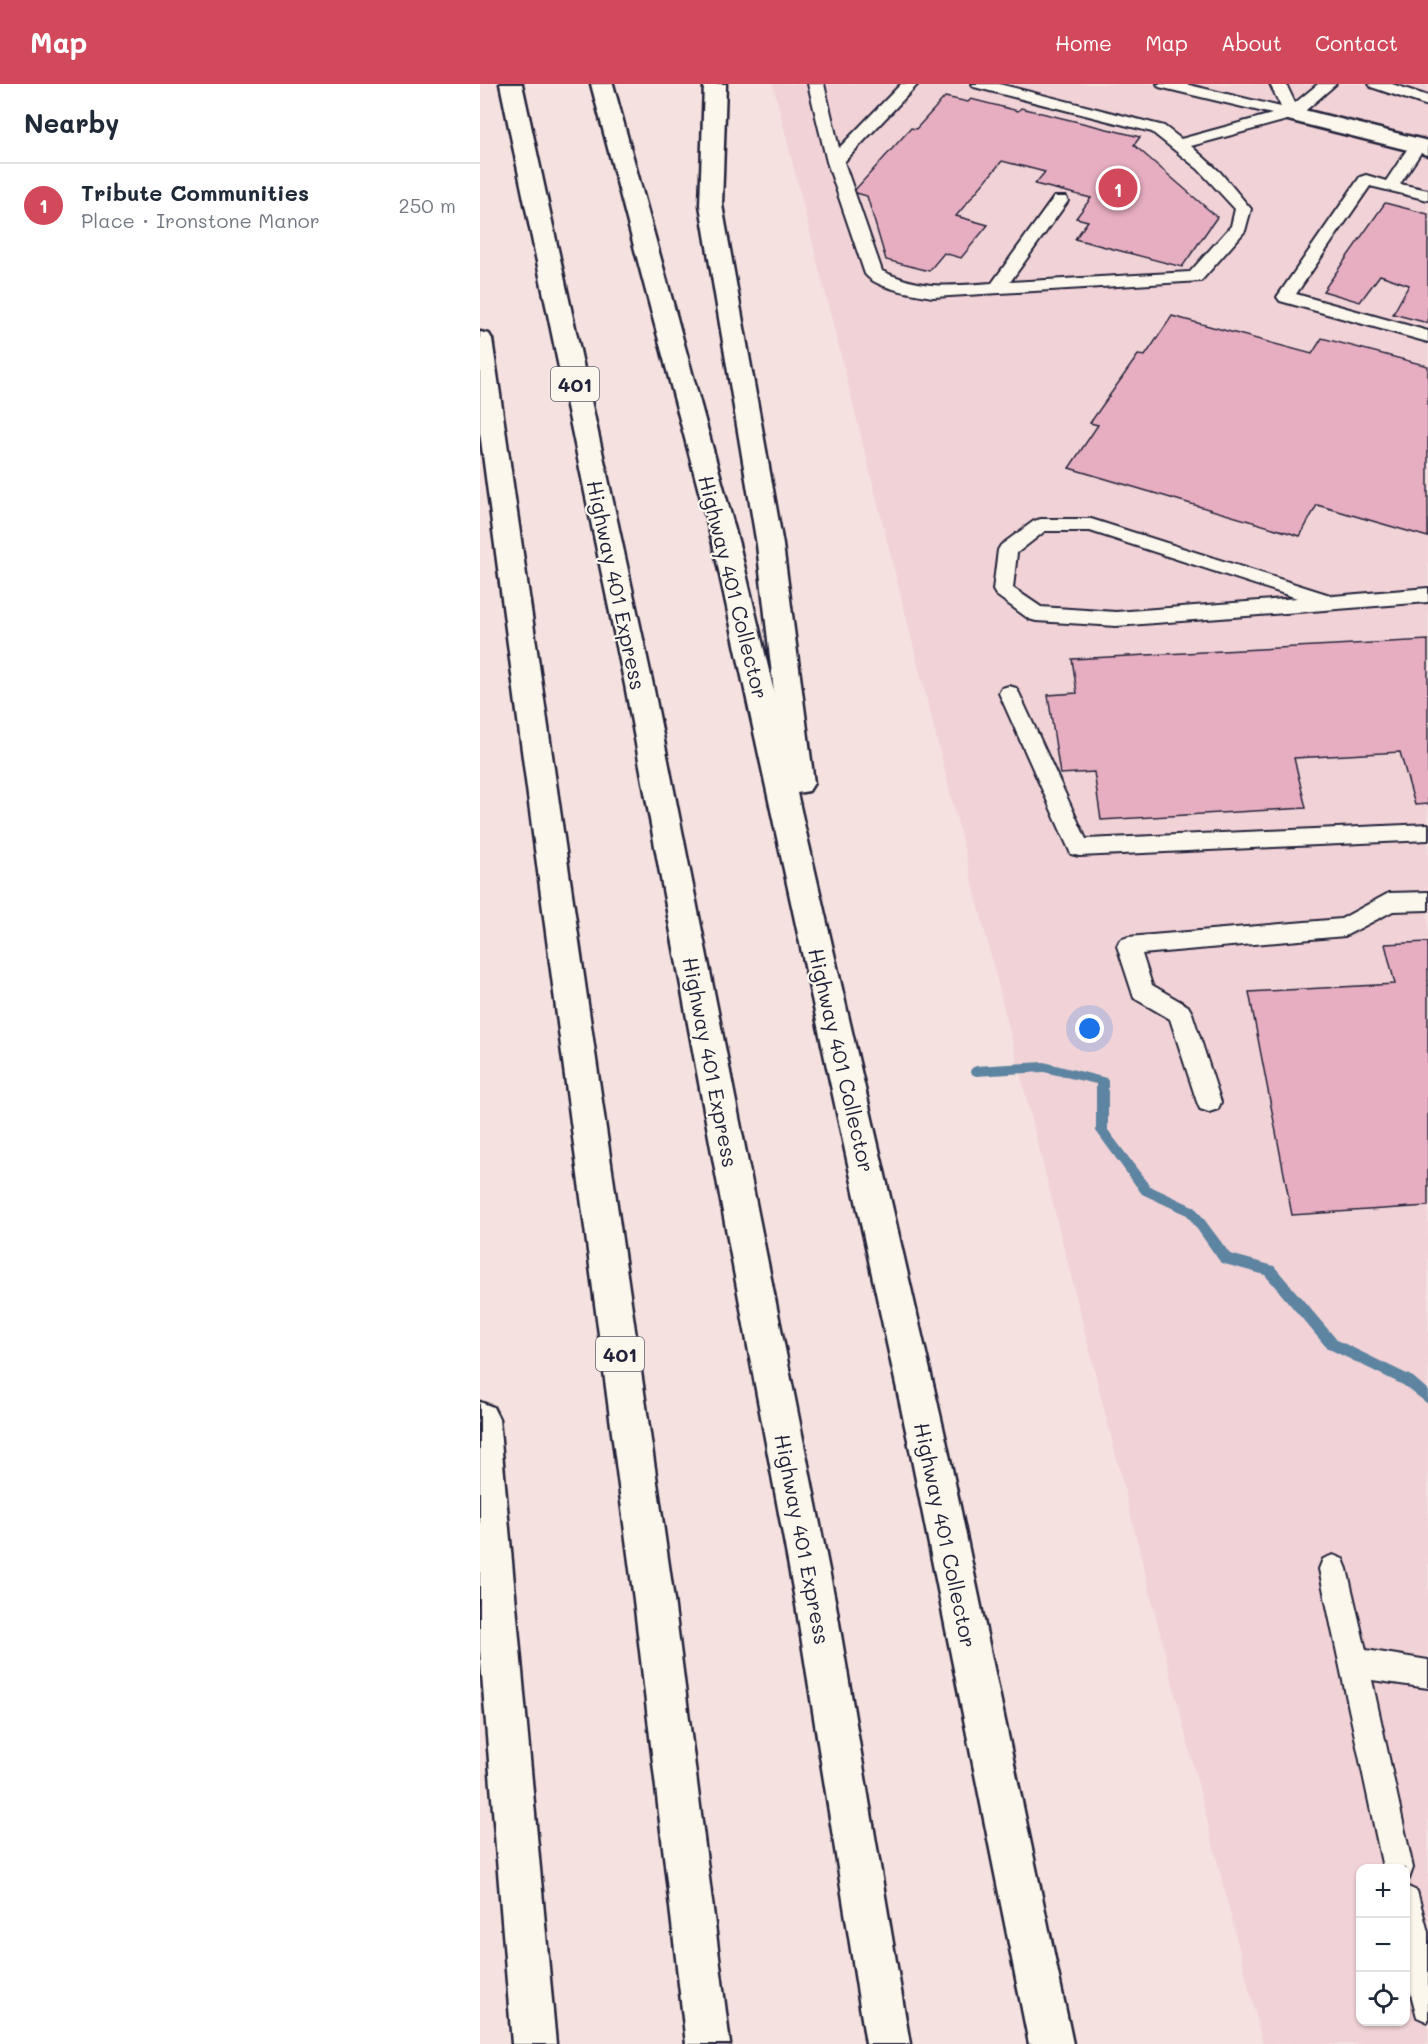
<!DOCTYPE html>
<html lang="en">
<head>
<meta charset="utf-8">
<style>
  :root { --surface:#fff; --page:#f2f2f3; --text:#1f2937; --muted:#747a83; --line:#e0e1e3; --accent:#d1495b }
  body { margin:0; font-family:Mali,sans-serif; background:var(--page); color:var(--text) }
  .controls { position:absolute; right:18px; bottom:18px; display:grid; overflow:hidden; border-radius:12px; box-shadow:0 2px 4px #0004 }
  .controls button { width:54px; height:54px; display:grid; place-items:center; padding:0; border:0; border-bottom:2px solid var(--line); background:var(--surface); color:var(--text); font:30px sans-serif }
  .you { position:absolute; left:610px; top:945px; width:21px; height:21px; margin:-15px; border:4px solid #fff; border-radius:50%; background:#1a73e8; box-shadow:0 0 0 9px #1a73e833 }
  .badge { display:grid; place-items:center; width:39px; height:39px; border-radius:50%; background:var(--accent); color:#fff; font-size:20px; font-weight:700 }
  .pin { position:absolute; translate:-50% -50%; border:3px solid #fff; box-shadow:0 2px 6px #0006 }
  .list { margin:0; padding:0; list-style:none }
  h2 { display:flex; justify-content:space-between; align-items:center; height:78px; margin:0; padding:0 24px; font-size:26px }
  h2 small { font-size:20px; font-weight:400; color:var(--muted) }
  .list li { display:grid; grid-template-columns:39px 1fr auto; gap:18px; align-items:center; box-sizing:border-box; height:84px; padding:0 24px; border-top:2px solid var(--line) }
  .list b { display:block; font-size:22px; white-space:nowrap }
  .list p { margin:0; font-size:20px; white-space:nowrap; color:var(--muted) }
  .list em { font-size:20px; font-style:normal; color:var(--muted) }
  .icon { flex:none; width:33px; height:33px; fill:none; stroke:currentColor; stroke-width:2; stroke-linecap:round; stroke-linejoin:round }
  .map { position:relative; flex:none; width:948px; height:1960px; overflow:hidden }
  header { display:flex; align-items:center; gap:36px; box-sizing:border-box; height:84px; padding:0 30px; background:var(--accent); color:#fff }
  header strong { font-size:28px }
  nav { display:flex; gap:33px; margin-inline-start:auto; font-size:21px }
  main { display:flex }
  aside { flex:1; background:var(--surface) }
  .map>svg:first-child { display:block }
</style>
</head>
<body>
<header>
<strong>Map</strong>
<nav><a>Home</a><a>Map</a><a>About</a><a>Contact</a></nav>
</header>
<main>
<aside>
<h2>Nearby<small></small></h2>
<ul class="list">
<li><span class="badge">1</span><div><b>Tribute Communities</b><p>Place · Ironstone Manor</p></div><em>250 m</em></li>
</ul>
</aside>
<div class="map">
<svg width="948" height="1960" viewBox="0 0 948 1960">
  <rect width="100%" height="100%" fill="#f5e1df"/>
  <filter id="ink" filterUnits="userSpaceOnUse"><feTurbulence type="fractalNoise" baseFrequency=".0167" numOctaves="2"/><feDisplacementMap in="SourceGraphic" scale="12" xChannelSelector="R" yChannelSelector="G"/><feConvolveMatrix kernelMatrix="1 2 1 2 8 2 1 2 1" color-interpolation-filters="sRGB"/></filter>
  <g filter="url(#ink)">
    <!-- built -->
    <path fill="#f1d2d6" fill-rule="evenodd" d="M 293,0 L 948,0 L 948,1960 L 783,1960 ZM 880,1784 L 926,1784 L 926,1938 L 880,1938 Z"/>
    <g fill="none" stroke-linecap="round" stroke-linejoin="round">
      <!-- stream -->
      <path fill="#5d84a0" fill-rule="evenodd" d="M 564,978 L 626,994 L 628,997 L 628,1046 L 670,1102 L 715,1123 L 750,1170 L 794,1182 L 857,1256 L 933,1293 L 948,1306 L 948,1320 L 923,1301 L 847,1264 L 785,1191 L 741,1179 L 707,1131 L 662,1110 L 616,1047 L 616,1000 L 564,988 L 496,992 L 492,990 L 490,987 L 492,984 L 496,982 Z"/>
    </g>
    <!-- building -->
    <path fill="#e7aec1" stroke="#22223b" stroke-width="1.5" d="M 465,13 L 488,18 L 491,15 L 538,27 L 541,24 L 660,53 L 654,61 L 737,133 L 702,183 L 595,155 L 608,137 L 596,134 L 611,114 L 555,100 L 565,88 L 522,77 L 476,132 L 508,141 L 481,174 L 464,169 L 449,187 L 406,176 L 387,112 L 373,108 L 431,44 L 436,45 Z
      M 905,119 L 948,130 L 948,239 L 913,230 L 929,201 L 900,191 L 880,218 L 843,207 Z
      M 692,232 L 832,270 L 842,254 L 948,282 L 948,453 L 837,421 L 820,452 L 589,384 L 618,341 L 610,339 L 658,271 L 665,272 Z
      M 948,556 L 948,720 L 935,721 L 920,668 L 814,674 L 826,724 L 621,736 L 614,688 L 580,690 L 568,611 L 597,609 L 592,575 Z
      M 948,858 L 948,1122 L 812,1131 L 769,908 L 915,900 L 905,860 Z"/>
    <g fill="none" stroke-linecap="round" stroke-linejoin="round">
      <defs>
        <path id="service" d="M 328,0 L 344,0 L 359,64 L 421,0 L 438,0 L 364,78 L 402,187 C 443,206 468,202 512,199 L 574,113 L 586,113 L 588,117 L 530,198 L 710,188 L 751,142 L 755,125 L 718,85 L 672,48 L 494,3 L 492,0 L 519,0 L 684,42 L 701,55 L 792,30 L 679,3 L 677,0 L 705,0 L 801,23 L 790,0 L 806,0 L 815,19 L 838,0 L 856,0 L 818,33 L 711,62 L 740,88 L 771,125 L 765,147 L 721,197 L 453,213 C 435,210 397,205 385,190 L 347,78 Z
          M 889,0 L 912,0 L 948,12 L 948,22 L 891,3 Z
          M 938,56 L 946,61 L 920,100 L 948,106 L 948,116 L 890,102 L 816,210 L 948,247 L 948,258 L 800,217 L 797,213 L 880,93 L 886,91 L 906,97 L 932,58 Z
          M 561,435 L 611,435 L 853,512 L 948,504 L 948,518 L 636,542 L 556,537 L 549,535 L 516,511 L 513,506 L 518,466 L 521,461 L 554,437 ZM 565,447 L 610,447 L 817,514 L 636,528 L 561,523 L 533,504 L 537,469 Z
          M 529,602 L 536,604 L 539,609 L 606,755 L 948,740 L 948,756 L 599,772 L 591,770 L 519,609 L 522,604 Z
          M 948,808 L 948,826 L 913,827 L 865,852 L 662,870 L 672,901 L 708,922 L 712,929 L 741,1018 L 738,1025 L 729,1028 L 720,1025 L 717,1018 L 690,935 L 654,914 L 637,862 L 640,856 L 648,853 L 861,835 L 909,809 Z
          M 853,1471 L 863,1475 L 867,1485 L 886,1566 L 948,1576 L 948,1604 L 892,1596 L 933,1784 L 929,1795 L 926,1796 L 926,1784 L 903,1784 L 839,1485 L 843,1475 Z
          M 926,1802 L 937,1807 L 948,1848 L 948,1938 L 937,1933 L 926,1891 Z"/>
        <path id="minor" d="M 812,23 L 948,57 L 948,71 L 804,35 L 801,30 L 804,25 Z"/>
        <path id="motorway" d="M 20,0 L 42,0 L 173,601 L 356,1521 L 430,1960 L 386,1960 L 316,1521 L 145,601 Z
          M 111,0 L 133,0 L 260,464 L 294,608 L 277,461 L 220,121 L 224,0 L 246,0 L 242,121 L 303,461 L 334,699 L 329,707 L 317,709 L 466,1356 L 593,1960 L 549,1960 L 428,1356 L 234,464 Z
          M 0,248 L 9,250 L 12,255 L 194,1516 L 250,1960 L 206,1960 L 154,1516 L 0,348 Z
          M 0,1318 L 13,1323 L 19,1335 L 76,1960 L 32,1960 L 0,1566 Z"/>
      </defs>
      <!-- service casing -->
      <use href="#service" stroke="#22223b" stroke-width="4"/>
      <!-- minor casing -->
      <use href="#minor" stroke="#22223b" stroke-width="5"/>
      <!-- motorway casing -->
      <use href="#motorway" stroke="#22223b" stroke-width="5"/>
      <!-- service -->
      <use href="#service" fill="#fbf7ec" fill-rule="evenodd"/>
      <!-- minor -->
      <use href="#minor" fill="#fbf7ec" fill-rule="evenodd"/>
      <!-- motorway -->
      <use href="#motorway" fill="#fbf7ec" fill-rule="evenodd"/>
    </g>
  </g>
  <g text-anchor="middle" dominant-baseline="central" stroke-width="4.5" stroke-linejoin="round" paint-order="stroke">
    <!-- shield labels -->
    <g fill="#fbf7ec" stroke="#636270" stroke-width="1.5">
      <rect x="71" y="283" width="48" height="34" rx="4.5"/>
      <rect x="116" y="1253" width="48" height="34" rx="4.5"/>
    </g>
    <g font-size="20" font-weight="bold" fill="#22223b">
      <text x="95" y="300">401</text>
      <text x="140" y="1270">401</text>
    </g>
    <!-- street labels -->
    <g font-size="21" fill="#22223b" stroke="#fbf7ec">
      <text transform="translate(137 501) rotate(78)">Highway 401 Express</text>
      <text transform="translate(254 503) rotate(76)">Highway 401 Collector</text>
      <text transform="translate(362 976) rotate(77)">Highway 401 Collector</text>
      <text transform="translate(231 978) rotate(79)">Highway 401 Express</text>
      <text transform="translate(466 1451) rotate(78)">Highway 401 Collector</text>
      <text transform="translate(323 1455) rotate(79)">Highway 401 Express</text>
    </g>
  </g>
</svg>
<div class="controls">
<button>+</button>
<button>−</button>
<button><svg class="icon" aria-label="locate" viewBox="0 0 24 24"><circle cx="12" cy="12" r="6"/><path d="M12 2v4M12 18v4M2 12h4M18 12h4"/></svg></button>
</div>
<div class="you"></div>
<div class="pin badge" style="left:638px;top:104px">1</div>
</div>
</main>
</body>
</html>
